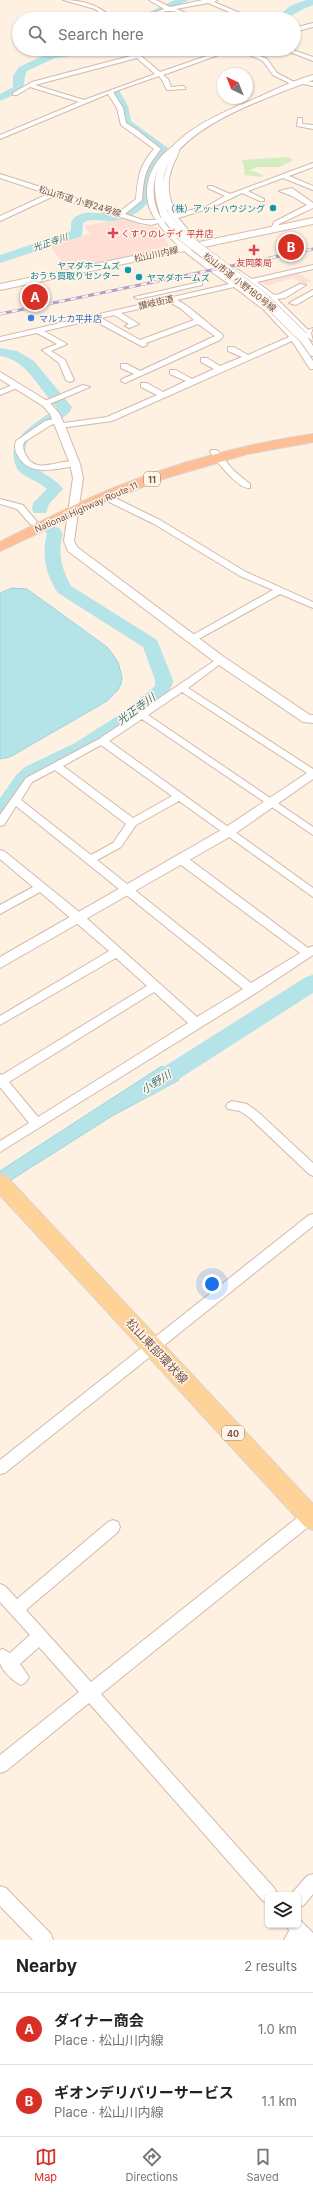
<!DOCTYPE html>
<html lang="en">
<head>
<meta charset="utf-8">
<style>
  :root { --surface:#fff; --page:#f2f2f2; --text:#222; --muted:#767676; --line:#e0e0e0; --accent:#d93025 }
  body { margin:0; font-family:Inter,"Noto Sans JP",sans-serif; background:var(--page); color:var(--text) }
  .controls { position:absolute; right:12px; bottom:12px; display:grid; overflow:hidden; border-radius:6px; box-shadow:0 1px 3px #0004 }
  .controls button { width:36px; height:36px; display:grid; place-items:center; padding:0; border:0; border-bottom:1px solid var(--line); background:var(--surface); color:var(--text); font:20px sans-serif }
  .compass { position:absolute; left:217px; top:68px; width:36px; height:36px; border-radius:50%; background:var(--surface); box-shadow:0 1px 3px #0004; rotate:317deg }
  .you { position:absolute; left:212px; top:1284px; width:14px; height:14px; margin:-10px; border:3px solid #fff; border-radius:50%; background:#1a73e8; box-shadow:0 0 0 6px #1a73e833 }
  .badge { display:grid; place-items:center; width:26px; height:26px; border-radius:50%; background:var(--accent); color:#fff; font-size:13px; font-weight:700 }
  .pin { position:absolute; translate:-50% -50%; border:2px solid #fff; box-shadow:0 1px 4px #0006 }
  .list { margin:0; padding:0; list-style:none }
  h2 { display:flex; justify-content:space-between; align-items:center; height:52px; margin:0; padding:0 16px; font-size:17px }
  h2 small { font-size:13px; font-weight:400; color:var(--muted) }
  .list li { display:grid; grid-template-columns:26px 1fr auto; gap:12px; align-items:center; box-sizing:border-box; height:72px; padding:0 16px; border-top:1px solid var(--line) }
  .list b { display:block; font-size:15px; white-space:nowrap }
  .list p { margin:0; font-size:13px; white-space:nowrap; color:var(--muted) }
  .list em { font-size:13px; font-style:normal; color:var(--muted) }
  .icon { flex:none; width:22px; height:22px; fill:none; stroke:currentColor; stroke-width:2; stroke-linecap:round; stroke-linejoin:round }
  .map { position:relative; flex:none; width:313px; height:1940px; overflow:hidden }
  .search { position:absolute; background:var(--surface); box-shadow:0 1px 3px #0004; left:12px; right:12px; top:12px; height:44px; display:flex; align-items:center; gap:10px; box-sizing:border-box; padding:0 14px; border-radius:22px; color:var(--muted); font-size:15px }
  .sheet { height:196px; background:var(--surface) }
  nav { display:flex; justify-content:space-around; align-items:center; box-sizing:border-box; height:56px; border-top:1px solid var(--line); background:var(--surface); font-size:11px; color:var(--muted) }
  nav a { display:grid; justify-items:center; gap:2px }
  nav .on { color:var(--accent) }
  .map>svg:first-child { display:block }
</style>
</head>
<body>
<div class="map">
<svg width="313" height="1940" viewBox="0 0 313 1940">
  <rect width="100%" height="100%" fill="#fef1e2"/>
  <!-- commercial -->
  <path fill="#ffdfd5" d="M 124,218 L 142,226 L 156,227 L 169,245 L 165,249 L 68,268 L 48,245 L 90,234 L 85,226 Z
    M 298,273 L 311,281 L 303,284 L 293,278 L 266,286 L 261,281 Z"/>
  <!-- green -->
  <path fill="#d4ecbf" d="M 288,157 L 293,160 L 279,167 L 258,167 L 250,170 L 263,175 L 262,177 L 244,175 L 245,171 L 242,160 Z
    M 313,974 L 313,991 L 176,1078 L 165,1069 Z"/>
  <!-- water -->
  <path fill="#b5e4e8" stroke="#9bd5db" d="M 12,588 L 27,589 L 107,647 L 114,656 L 118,662 L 122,677 L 121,684 L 118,690 L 107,701 L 10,757 L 0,759 L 0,593 Z
    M 162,1066 L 179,1080 L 112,1116 L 0,1187 L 0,1171 Z"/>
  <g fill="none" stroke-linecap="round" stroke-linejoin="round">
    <!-- river -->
    <path fill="#b5e4e8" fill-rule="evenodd" d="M 175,0 L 189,0 L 148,19 L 134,19 Z
      M 306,0 L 313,0 L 313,5 C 299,10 289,19 275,19 L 290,6 Z
      M 75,49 L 90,49 L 79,55 L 55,58 L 27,71 L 25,76 L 23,91 L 0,101 L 0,94 L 13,87 L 13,76 L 19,67 L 49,53 Z
      M 115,89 L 119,90 L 128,106 L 131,121 L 168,148 L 153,171 L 148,202 C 140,214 122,221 108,221 C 100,221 91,218 83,223 L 82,236 L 0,263 L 0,255 L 71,231 L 71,222 C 81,206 102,217 117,212 C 124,210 130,205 136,201 L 141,171 L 155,149 L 120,123 L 116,106 L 109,92 Z
      M 0,348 L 17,351 L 34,361 L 72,407 C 68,424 25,427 25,452 C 26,469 53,474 63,489 L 49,504 L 46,513 L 34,513 L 32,510 L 33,503 L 47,489 C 38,481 25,478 18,470 C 0,439 40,421 57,408 C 39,390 28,360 0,356 Z
      M 53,526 L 59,528 L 63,534 C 57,553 62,569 71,586 L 157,640 L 173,680 C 173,708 71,760 46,772 C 25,782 17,814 0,818 L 0,798 L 17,774 L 25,767 L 75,743 L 125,711 L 155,686 L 155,680 L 143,647 L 58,593 C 46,575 41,554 47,534 L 45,531 L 47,528 Z
      M 313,975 L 313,993 L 154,1095 L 146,1098 L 138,1095 L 135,1089 L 138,1083 L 306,977 Z"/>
    <defs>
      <path id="minor" d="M 63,0 C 82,0 100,5 113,19 L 107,19 L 95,9 Z
        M 149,0 L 156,0 L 170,7 L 203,0 L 217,0 L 214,2 L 254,19 L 246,19 L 208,3 L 176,9 L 201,19 C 190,19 181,11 170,11 C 161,10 150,19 139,19 L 164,9 Z
        M 313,23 L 313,27 L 294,32 L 294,28 Z
        M 127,49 L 133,49 L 160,72 L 227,49 L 235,49 L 163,75 L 168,79 L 171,87 L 183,86 L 186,88 L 185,89 L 167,90 L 162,80 L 159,76 L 113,92 L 123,108 L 126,123 L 137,130 L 161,149 C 145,169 144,175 142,200 L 125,214 L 143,220 L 156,220 C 137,194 150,160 175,145 L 179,145 C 181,153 174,160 172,168 C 166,183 169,200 176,214 L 207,206 L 225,196 L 208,188 L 208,186 L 212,186 L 230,194 L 313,163 L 313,167 L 289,176 L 313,186 L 313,190 L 283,178 L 248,191 L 264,199 L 264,201 L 260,201 L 242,193 L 211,208 L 178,218 L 197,240 L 197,242 L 193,242 L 172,219 L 164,222 C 183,247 210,265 236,283 L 245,280 L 232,270 L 231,269 L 234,267 L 252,279 L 313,265 L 313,269 L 257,282 L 274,295 L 280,294 L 300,284 L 306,285 L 285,298 L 277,299 L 308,330 L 313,328 L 311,333 L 313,341 L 306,336 L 298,339 L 313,361 L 313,369 L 310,369 L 292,341 L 112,421 L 60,428 L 56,426 L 57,424 L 107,417 L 157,395 L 141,387 L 141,383 L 147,383 L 163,392 L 186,381 L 170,374 L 170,370 L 176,370 L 192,379 L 214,369 L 201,362 L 201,358 L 207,358 L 220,366 L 242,357 L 228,351 L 228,347 L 234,347 L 248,355 L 289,337 L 263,309 L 234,287 L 177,300 C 191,307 208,324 222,334 L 223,336 L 220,340 L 125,383 L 121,381 L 122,379 L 134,374 L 121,368 L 121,364 L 127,364 L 140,371 L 215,336 L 198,324 L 146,343 L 147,345 L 143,347 L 93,320 L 44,331 L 67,344 L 51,351 L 65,360 L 74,380 L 70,382 L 66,380 L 59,363 L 42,350 L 57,344 L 37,333 L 0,341 L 0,337 L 229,284 C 203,266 177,249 158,223 L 151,225 L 140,223 L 54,196 L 0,221 L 0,216 L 48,194 L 0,178 L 0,174 L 119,212 L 136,199 C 138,177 139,166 154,149 L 121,125 L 117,108 L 108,94 L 0,139 L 0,135 L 79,102 L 30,87 L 17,95 L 13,95 L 13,93 L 32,82 L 134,55 ZM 137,58 L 155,74 L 84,100 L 35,85 ZM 173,152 C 163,178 157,188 170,216 L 161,218 C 148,197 152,166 173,152 ZM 250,284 L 267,295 L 302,332 L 295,335 L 269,305 L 241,286 ZM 169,302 L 180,308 L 194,320 L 140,340 L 101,318 L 114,315 L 129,324 L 125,326 L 129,328 L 139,324 L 121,313 Z
        M 236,49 L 244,49 L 267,59 L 277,73 L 298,84 L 293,85 L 273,75 L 263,61 Z
        M 282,49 L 290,49 L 313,57 L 313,61 Z
        M 300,80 L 313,82 L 313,86 L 298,83 L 298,81 Z
        M 298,118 L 302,118 L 302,124 L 313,125 L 313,129 L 297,126 Z
        M 292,188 L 313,203 L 313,208 L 279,224 L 279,230 L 275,230 L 272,227 L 274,222 L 307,205 L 292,196 L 279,191 Z
        M 200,282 L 202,283 L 202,285 L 138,299 L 134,297 Z
        M 313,290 L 313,295 L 296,305 L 289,303 Z
        M 15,384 L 22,386 L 0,395 L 0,390 Z
        M 83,385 L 90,387 L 47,405 L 40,403 Z
        M 57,418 L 60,418 L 60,422 L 51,425 L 24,442 C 22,448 24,452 27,457 C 38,477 68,454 79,464 L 75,466 C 56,469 29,477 18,456 C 15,451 14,447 16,441 L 45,421 Z
        M 211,450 L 217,450 L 233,470 L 250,484 L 250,488 C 238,490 217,461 210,452 Z
        M 103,495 L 109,495 L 160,520 L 246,572 L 313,602 L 313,608 L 280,594 L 195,641 L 189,641 L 189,637 L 273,590 L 240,576 L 154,524 L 103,499 Z
        M 0,499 L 23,505 L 37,522 L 33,525 L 30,524 L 17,509 L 0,504 Z
        M 220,657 L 225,660 L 223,662 L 188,688 L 313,769 L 313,777 L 182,692 L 148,715 L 313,827 L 313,835 L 142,719 L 109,741 L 313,888 L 313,897 L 179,801 L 136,825 L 121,847 L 97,860 L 251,983 L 300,953 L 177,862 L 176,859 L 177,856 L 185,856 L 308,948 L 313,946 L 313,955 L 256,993 L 0,1152 L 0,1141 L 29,1123 L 0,1087 L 0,1074 L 2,1075 L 147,986 L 116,958 L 0,1025 L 0,1016 L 109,951 L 40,892 L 0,914 L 0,905 L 33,887 L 0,859 L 0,850 L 4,851 L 83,915 L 197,1017 L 243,989 L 16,806 L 4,825 L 0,826 L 0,815 L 26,778 L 99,739 ZM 101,745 L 172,796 L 133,818 L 63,766 ZM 55,770 L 126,824 L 113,843 L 91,855 L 21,800 L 32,782 ZM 154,992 L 188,1023 L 38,1117 L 9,1082 Z
        M 232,1101 L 247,1104 L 258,1112 L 313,1163 L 313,1176 L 309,1174 L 250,1118 L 240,1111 L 228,1109 L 226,1106 L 228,1103 Z
        M 313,1214 L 313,1226 L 5,1473 L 0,1474 L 0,1460 L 309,1215 Z
        M 313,1507 L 313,1523 L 101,1694 L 275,1889 L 277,1895 L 268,1895 L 268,1903 L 263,1901 L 89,1703 L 6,1771 L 0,1773 L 0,1755 L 79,1692 L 39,1647 L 20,1664 L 29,1677 L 26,1682 L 21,1685 C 14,1682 2,1671 0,1663 C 0,1660 0,1654 0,1650 L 3,1649 L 10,1653 L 30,1635 L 0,1602 L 0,1584 L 5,1586 L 17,1599 L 108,1522 L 113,1520 L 118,1522 L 120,1527 L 118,1532 L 26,1610 L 91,1682 L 308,1509 Z
        M 313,1874 L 313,1894 L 304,1905 L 298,1907 L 298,1895 L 291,1895 L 292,1893 L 307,1876 Z
        M 0,1886 L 6,1888 L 51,1934 L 53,1940 L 33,1940 L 0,1906 Z
        M 298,1918 L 313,1933 L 313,1940 L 284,1940 L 289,1931 L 287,1925 L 298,1925 Z"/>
      <path id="tertiary" d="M 313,75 L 313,80 C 270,97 178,126 164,175 C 161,188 165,201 168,214 L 161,216 C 157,207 155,195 155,186 C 158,136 220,114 259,97 C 276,89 295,80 313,75 Z
        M 303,334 L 306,335 L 313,346 L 313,356 L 310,355 L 298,337 Z
        M 0,372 L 49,402 L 59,413 L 65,426 L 80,464 L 83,478 L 74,541 L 77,547 L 224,657 L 310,715 L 313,715 L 313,723 L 303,722 L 216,663 L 68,551 L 64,541 L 73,478 L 70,464 L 55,426 L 50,414 L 43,406 L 0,379 Z
        M 313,769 L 313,779 L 233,835 L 0,968 L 0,957 L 223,829 Z"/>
      <path id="secondary" d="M 313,218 L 313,224 L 0,290 L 0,284 Z"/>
      <path id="primary" d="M 0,1174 L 7,1177 L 313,1504 L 313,1530 L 305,1527 L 0,1195 Z"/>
      <path id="trunk" d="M 313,434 L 313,442 L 247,454 L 166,478 L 109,500 L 0,551 L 0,542 C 38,523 76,503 116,487 C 179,462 246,444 313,434 Z"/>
    </defs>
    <!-- minor casing -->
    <use href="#minor" stroke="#d2b9ab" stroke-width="2"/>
    <!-- tertiary casing -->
    <use href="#tertiary" stroke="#d2b9ab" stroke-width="2"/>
    <!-- secondary casing -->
    <use href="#secondary" stroke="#d5b9a8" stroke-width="2"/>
    <!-- primary casing -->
    <use href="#primary" stroke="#dcd3cf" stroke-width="2"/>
    <!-- trunk casing -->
    <use href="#trunk" stroke="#dcd3cf" stroke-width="2"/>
    <!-- minor -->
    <use href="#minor" fill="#fff" fill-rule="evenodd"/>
    <!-- tertiary -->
    <use href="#tertiary" fill="#fff" fill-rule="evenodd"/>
    <!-- secondary -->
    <use href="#secondary" fill="#fff" fill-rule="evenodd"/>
    <!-- primary -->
    <use href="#primary" fill="#ffd298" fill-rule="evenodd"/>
    <!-- trunk -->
    <use href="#trunk" fill="#febe96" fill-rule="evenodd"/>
    <defs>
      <path id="rail" d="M 0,314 L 313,249"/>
    </defs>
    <!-- rail casing -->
    <use href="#rail" stroke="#b3a0c8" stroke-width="3"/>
    <!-- rail -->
    <use href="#rail" stroke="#fff5ea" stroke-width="2" stroke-dasharray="6" stroke-linecap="butt"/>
    <defs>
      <path id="tertiary-bridge-far1" d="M 164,214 L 181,235"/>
      <path id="tertiary-bridge" d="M 180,234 L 262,297 L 303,337"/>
    </defs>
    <!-- tertiary-bridge-far1 casing -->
    <use href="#tertiary-bridge-far1" stroke="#d2b9ab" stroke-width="8" stroke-linecap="butt"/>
    <!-- tertiary-bridge casing -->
    <use href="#tertiary-bridge" stroke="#d2b9ab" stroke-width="11" stroke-linecap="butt"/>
    <!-- tertiary-bridge-far1 -->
    <use href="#tertiary-bridge-far1" stroke="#fff" stroke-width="8"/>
    <!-- tertiary-bridge -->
    <use href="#tertiary-bridge" stroke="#fff" stroke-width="10"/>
  </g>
  <!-- markers -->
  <g fill="#0f9aa8" stroke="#fff5ea" stroke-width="1.5">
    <circle cx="273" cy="208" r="4"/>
    <circle cx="128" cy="270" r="4"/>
    <circle cx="139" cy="277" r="4"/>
  </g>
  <g fill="#e0444e" stroke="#fff5ea" stroke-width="1.5">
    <path d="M111 227h4v4h4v4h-4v4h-4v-4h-4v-4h4z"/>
    <path d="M252 244h4v4h4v4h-4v4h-4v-4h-4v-4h4z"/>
  </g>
  <circle fill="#3f7fe0" stroke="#fff5ea" stroke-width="1.5" cx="31" cy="318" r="4"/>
  <g text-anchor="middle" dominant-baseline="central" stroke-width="3" stroke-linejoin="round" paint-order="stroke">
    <!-- far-street labels -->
    <g font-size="9" fill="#775547" stroke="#fff5ea">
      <text transform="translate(80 201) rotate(17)">松山市道 小野24号線</text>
      <text transform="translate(156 254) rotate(-12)">松山川内線</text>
      <text transform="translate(240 282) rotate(38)">松山市道 小野160号線</text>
      <text transform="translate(156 302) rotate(-13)">讃岐街道</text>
      <text transform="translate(86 507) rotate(-24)">National Highway Route 11</text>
    </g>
    <!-- far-culture labels -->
    <g font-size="9" fill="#0d838f" stroke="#fff5ea" text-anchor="end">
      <text x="265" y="208">（株）アットハウジング</text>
      <text x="120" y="265">ヤマダホームズ<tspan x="120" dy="10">おうち買取りセンター</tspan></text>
      <text x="147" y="277" text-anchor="start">ヤマダホームズ</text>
    </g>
    <!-- far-health labels -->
    <g font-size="9" fill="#be3a42" stroke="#fff5ea" text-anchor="start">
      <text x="121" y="233">くすりのレデイ 平井店</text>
      <text x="254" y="262" text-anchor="middle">友岡薬局</text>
    </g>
    <!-- far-water labels -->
    <g font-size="9" font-style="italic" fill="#3a777e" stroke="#fff5ea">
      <text transform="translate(50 242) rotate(-19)">光正寺川</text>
    </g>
    <!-- far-shop labels -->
    <g font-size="9" fill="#366cbe" stroke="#fff5ea" text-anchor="start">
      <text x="39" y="318">マルナカ平井店</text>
    </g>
    <!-- shield labels -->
    <g fill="#fff5ea" stroke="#a08578" stroke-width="1">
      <rect x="144" y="472" width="16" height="14" rx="3"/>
      <rect x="222" y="1426" width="22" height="14" rx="3"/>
    </g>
    <g font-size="9" font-weight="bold" fill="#775547">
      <text x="152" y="479">11</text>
      <text x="233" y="1433">40</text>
    </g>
    <!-- water labels -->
    <g font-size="11" font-style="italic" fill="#3a777e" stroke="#fff5ea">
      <text transform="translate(136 709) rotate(-36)">光正寺川</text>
      <text transform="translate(156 1082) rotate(-32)">小野川</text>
    </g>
    <!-- near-street labels -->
    <g font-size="12" fill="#775547" stroke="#fff5ea">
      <text transform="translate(157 1351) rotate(47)">松山東部環状線</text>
    </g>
  </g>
</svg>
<div class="controls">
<button><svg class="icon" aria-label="layers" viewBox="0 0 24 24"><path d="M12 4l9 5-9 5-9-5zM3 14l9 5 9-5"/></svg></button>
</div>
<svg class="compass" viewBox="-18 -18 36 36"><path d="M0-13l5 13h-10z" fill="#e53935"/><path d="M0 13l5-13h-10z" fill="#767676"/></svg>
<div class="you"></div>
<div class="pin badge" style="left:35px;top:297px">A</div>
<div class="pin badge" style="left:291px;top:247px">B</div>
<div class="search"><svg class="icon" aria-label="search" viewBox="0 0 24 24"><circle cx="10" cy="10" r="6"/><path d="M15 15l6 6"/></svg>Search here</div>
</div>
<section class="sheet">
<h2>Nearby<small>2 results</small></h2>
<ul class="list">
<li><span class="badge">A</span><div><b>ダイナー商会</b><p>Place · 松山川内線</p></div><em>1.0 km</em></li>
<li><span class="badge">B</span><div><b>ギオンデリバリーサービス</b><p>Place · 松山川内線</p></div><em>1.1 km</em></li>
</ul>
</section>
<nav>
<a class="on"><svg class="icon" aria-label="map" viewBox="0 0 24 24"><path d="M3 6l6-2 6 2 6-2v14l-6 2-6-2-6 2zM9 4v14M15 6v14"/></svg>Map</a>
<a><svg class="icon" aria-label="directions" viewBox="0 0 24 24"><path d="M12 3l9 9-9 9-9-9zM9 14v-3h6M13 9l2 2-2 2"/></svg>Directions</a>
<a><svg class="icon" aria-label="saved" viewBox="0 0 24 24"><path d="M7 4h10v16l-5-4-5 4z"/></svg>Saved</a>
</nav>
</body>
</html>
